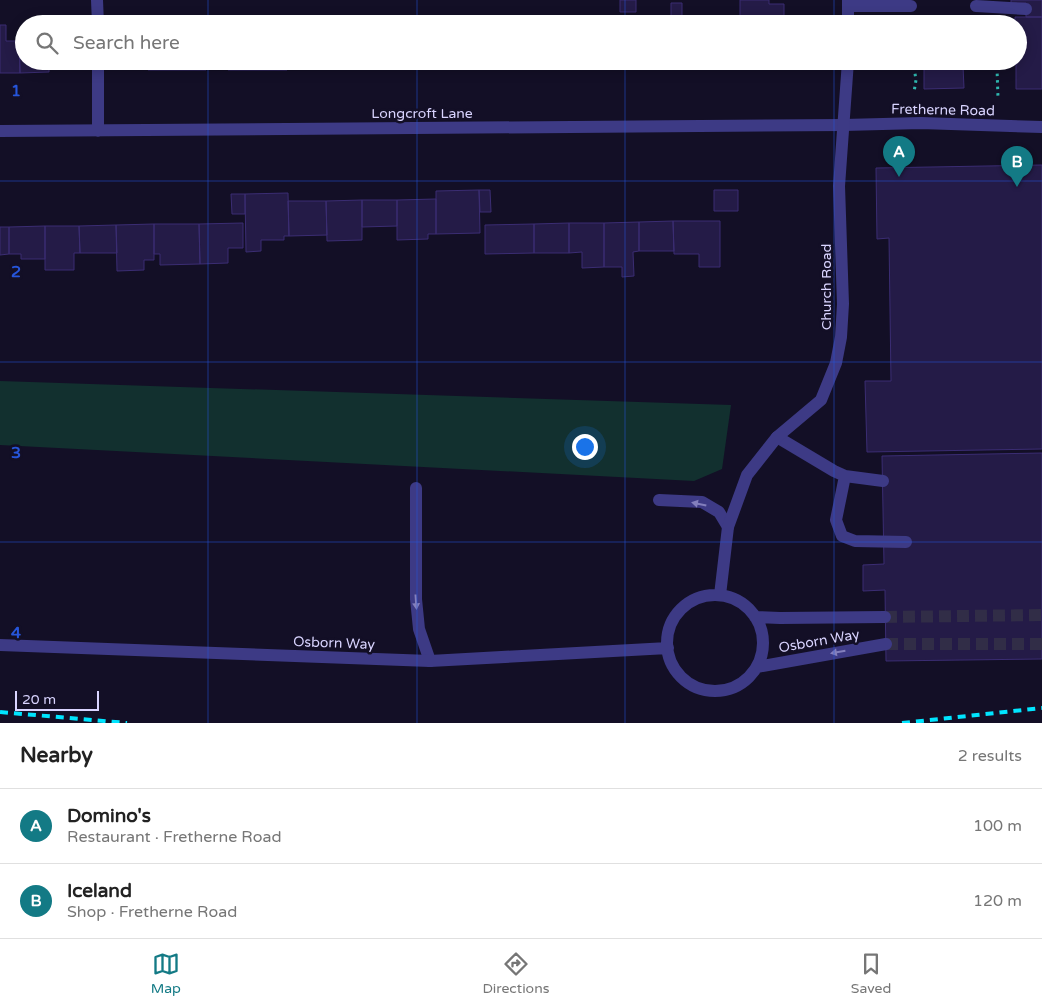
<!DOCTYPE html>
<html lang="en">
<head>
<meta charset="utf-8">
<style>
  :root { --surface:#fff; --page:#f6f6f6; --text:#222; --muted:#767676; --line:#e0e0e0; --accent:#137a85 }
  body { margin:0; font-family:"Varela Round",sans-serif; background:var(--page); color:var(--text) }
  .scale { position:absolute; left:15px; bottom:12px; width:84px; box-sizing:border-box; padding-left:5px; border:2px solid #d9d4ff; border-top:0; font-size:14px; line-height:18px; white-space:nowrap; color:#d9d4ff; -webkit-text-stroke:4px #130f26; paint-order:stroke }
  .you { position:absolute; left:584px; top:446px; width:18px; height:18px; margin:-12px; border:4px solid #fff; border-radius:50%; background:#1a73e8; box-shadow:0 0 0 8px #1a73e833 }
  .badge { display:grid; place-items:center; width:32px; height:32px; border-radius:50%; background:var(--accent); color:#fff; font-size:16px; font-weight:700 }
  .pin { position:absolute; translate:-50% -41px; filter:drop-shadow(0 1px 2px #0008) }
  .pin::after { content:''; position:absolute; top:26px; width:18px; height:15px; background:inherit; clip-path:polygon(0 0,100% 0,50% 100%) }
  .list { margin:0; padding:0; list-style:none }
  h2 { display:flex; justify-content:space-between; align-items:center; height:65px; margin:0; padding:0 20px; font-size:21px }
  h2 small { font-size:16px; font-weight:400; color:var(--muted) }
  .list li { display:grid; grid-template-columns:32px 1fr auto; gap:15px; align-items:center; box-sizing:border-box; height:75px; padding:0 20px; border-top:1px solid var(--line) }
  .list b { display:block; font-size:19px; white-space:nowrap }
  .list p { margin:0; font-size:16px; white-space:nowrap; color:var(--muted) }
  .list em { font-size:16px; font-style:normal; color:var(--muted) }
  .icon { flex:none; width:28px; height:28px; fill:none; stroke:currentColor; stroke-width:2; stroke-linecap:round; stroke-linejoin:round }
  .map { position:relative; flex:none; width:1042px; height:723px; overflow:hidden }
  .search { position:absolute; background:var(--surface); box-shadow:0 2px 12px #0003; left:15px; right:15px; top:15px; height:55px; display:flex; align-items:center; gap:12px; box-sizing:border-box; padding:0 18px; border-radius:28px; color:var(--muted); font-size:19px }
  .sheet { height:215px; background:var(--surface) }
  nav { display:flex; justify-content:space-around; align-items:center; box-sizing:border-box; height:70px; border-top:1px solid var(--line); background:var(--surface); font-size:14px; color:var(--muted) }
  nav a { display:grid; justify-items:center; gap:2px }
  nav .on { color:var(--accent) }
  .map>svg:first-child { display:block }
</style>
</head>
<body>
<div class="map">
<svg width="1042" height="723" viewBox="0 0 1042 723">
  <rect width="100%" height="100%" fill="#130f26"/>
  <!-- green -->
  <path fill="#12302f" d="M 0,381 L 731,405 L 722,469 L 694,481 L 0,445 Z"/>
  <!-- building -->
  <path fill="#241b47" stroke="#3b2d73" d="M 620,0 L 636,0 L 636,12 L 620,12 Z
    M 740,0 L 769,0 L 769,4 L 784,4 L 784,24 L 740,24 Z
    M 1011,0 L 1042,0 L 1042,17 L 1026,17 L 1026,3 L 1011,3 Z
    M 671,3 L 682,3 L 682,24 L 671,24 Z
    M 627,17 L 627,24 L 596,24 L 596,18 Z
    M 1015,17 L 1042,17 L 1042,89 L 1016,89 L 1016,61 L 1018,61 L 1018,24 L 1015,24 Z
    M 0,25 L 6,25 L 6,41 L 19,41 L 20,73 L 0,73 Z
    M 19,29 L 24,29 L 24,61 L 63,61 L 63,66 L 49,66 L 49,72 L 20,73 Z
    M 131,61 L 177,61 L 177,70 L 148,70 L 148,67 L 131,67 Z
    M 177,61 L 206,61 L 206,70 L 177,70 Z
    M 212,61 L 257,61 L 257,70 L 228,70 L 228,66 L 212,66 Z
    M 257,61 L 287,61 L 287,70 L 257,70 Z
    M 291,61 L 305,61 L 305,66 L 291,66 Z
    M 310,61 L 339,61 L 339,69 L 310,69 Z
    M 339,61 L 367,61 L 367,69 L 339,69 Z
    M 372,61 L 418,61 L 418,69 L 390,69 L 390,66 L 372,66 Z
    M 418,61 L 453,61 L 453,64 L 447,65 L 448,68 L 418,69 Z
    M 453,61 L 499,61 L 499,69 L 470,69 L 470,64 L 453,64 Z
    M 499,61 L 544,61 L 544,65 L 529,65 L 529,69 L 499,69 Z
    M 564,61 L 596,61 L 597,68 L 571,68 L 571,62 Z
    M 596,61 L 627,61 L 621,61 L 621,68 L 597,68 Z
    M 640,61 L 673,61 L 673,62 L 667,62 L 667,69 L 640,69 Z
    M 685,61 L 741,61 L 741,63 L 730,63 L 731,68 L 685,68 Z
    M 924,66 L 963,66 L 964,88 L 924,89 Z
    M 1042,165 L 1042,449 L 867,452 L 865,381 L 891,381 L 889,238 L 877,239 L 876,168 Z
    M 479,190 L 490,190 L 491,212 L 480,212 Z
    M 479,190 L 480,233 L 436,234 L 436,191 Z
    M 714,190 L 738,190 L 738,211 L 714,211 Z
    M 288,193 L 289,236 L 284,236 L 284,240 L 261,240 L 261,251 L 246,252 L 245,194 Z
    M 231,194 L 245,194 L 245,214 L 232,214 Z
    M 436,199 L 436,234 L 428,234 L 428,239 L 397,240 L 397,200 Z
    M 362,200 L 397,200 L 397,226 L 362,227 Z
    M 362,200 L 362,240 L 327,241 L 326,201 Z
    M 288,201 L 326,201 L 327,235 L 289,236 Z
    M 673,221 L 720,221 L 720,267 L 699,267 L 699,254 L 674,254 Z
    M 673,221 L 674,251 L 639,251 L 639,222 Z
    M 639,222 L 639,251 L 633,252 L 634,276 L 622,277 L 622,267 L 604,267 L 604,223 Z
    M 243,223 L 243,248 L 228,248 L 228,263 L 200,264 L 199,224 Z
    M 569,223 L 569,253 L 534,253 L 534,224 Z
    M 569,223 L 604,223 L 604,267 L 582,268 L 582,252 L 569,253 Z
    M 154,224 L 199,224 L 200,264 L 160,265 L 160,254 L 154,254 Z
    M 154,224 L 154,260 L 144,260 L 144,270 L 117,271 L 116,225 Z
    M 534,224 L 534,253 L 485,254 L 485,225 Z
    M 116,225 L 117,253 L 80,253 L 79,226 Z
    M 45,226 L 79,226 L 80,253 L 74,253 L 74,270 L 45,270 Z
    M 45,226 L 45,259 L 21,259 L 21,254 L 9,254 L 9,227 Z
    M 0,227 L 9,227 L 9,254 L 0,255 Z
    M 1042,453 L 1042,659 L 886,661 L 885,590 L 863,591 L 863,565 L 884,564 L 882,456 Z"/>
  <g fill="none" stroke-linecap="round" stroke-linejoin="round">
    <!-- tertiary-tunnel -->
    <path stroke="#312d47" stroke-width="12" stroke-dasharray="12 6" stroke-linecap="butt" d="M 885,617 L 1042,615
      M 886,644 L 1042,644"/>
    <!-- path -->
    <path stroke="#2fb8b0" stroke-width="3" stroke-dasharray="2.5 4" stroke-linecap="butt" d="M 913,61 L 916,80 L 914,92
      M 985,61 L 997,68 L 998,98"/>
    <!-- service -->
    <path stroke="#3d3a85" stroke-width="12" d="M 848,6 L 911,6
      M 976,6 L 1026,9
      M 777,437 L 834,471 L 845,476 L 883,481
      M 845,476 L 836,520 L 842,536 L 855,541 L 906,542
      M 416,488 L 416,599 L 419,629 L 430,661
      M 659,500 L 702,502 L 719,512 L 728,527"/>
    <!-- minor -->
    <path stroke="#3d3a85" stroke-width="12" d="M 97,0 L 98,24
      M 98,61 L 98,131
      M 0,131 L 844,125 L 921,123 L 1042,127"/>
    <!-- tertiary -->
    <path stroke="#3d3a85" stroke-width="12" d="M 848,24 L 848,0
      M 720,595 L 728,527 L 747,475 L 777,437 L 821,400 L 836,363 L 841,337 L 843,304 L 839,186 L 848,61
      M667 643a48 48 0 1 1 96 0a48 48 0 1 1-96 0Z
      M 755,617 L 780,618 L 885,617
      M 0,645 L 430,661 L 668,648
      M 757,667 L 886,644"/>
    <!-- rail -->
    <path stroke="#00e5ff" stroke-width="4" stroke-dasharray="8 6" stroke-linecap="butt" d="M 0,712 L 127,723
      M 902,723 L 1042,708"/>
  </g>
  <!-- one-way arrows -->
  <defs><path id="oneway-solid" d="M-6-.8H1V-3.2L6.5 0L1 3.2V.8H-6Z" transform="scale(1.25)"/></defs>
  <g fill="#837fbc">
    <use href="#oneway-solid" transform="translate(699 504) rotate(-168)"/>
    <use href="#oneway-solid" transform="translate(416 602) rotate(86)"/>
    <use href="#oneway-solid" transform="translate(838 652) rotate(170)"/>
  </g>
  <!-- grid -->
  <path fill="none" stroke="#2655da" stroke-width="1" stroke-opacity="0.55" d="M 208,0 L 208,24M 417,0 L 417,24M 625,0 L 625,24M 834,0 L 834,24M 208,61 L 208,723M 417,61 L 417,723M 625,61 L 625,723M 834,61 L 834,723M 0,181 L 1042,181M 0,362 L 1042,362M 0,542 L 1042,542"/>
  <g text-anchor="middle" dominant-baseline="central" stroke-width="5" stroke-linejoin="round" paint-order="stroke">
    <!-- street labels -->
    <g font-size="14" fill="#d9d4ff" stroke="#130f26">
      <text transform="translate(943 110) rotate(1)">Fretherne Road</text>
      <text x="422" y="113">Longcroft Lane</text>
      <text transform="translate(826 287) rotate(-90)">Church Road</text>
      <text transform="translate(819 641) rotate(-10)">Osborn Way</text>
      <text transform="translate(334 643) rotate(2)">Osborn Way</text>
    </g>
  </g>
  <g font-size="16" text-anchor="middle" font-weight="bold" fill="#2655da" stroke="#130f26" stroke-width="5" stroke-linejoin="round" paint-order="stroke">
    <text x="16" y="96">1</text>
    <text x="16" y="277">2</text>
    <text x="16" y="458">3</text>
    <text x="16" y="638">4</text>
  </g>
</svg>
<div class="scale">20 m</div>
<div class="you"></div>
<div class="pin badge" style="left:899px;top:177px">A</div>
<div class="pin badge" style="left:1017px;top:187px">B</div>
<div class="search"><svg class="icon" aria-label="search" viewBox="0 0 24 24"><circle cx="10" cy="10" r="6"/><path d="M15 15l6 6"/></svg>Search here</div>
</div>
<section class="sheet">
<h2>Nearby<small>2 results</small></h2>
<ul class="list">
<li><span class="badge">A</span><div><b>Domino's</b><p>Restaurant · Fretherne Road</p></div><em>100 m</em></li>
<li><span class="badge">B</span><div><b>Iceland</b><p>Shop · Fretherne Road</p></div><em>120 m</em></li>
</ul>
</section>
<nav>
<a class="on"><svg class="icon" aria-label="map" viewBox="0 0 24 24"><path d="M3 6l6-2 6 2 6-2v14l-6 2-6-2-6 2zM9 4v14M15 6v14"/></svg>Map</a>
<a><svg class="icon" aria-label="directions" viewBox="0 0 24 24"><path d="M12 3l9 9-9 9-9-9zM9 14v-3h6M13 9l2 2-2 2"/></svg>Directions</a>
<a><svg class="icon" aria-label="saved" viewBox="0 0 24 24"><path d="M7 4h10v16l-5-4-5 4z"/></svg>Saved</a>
</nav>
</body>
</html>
